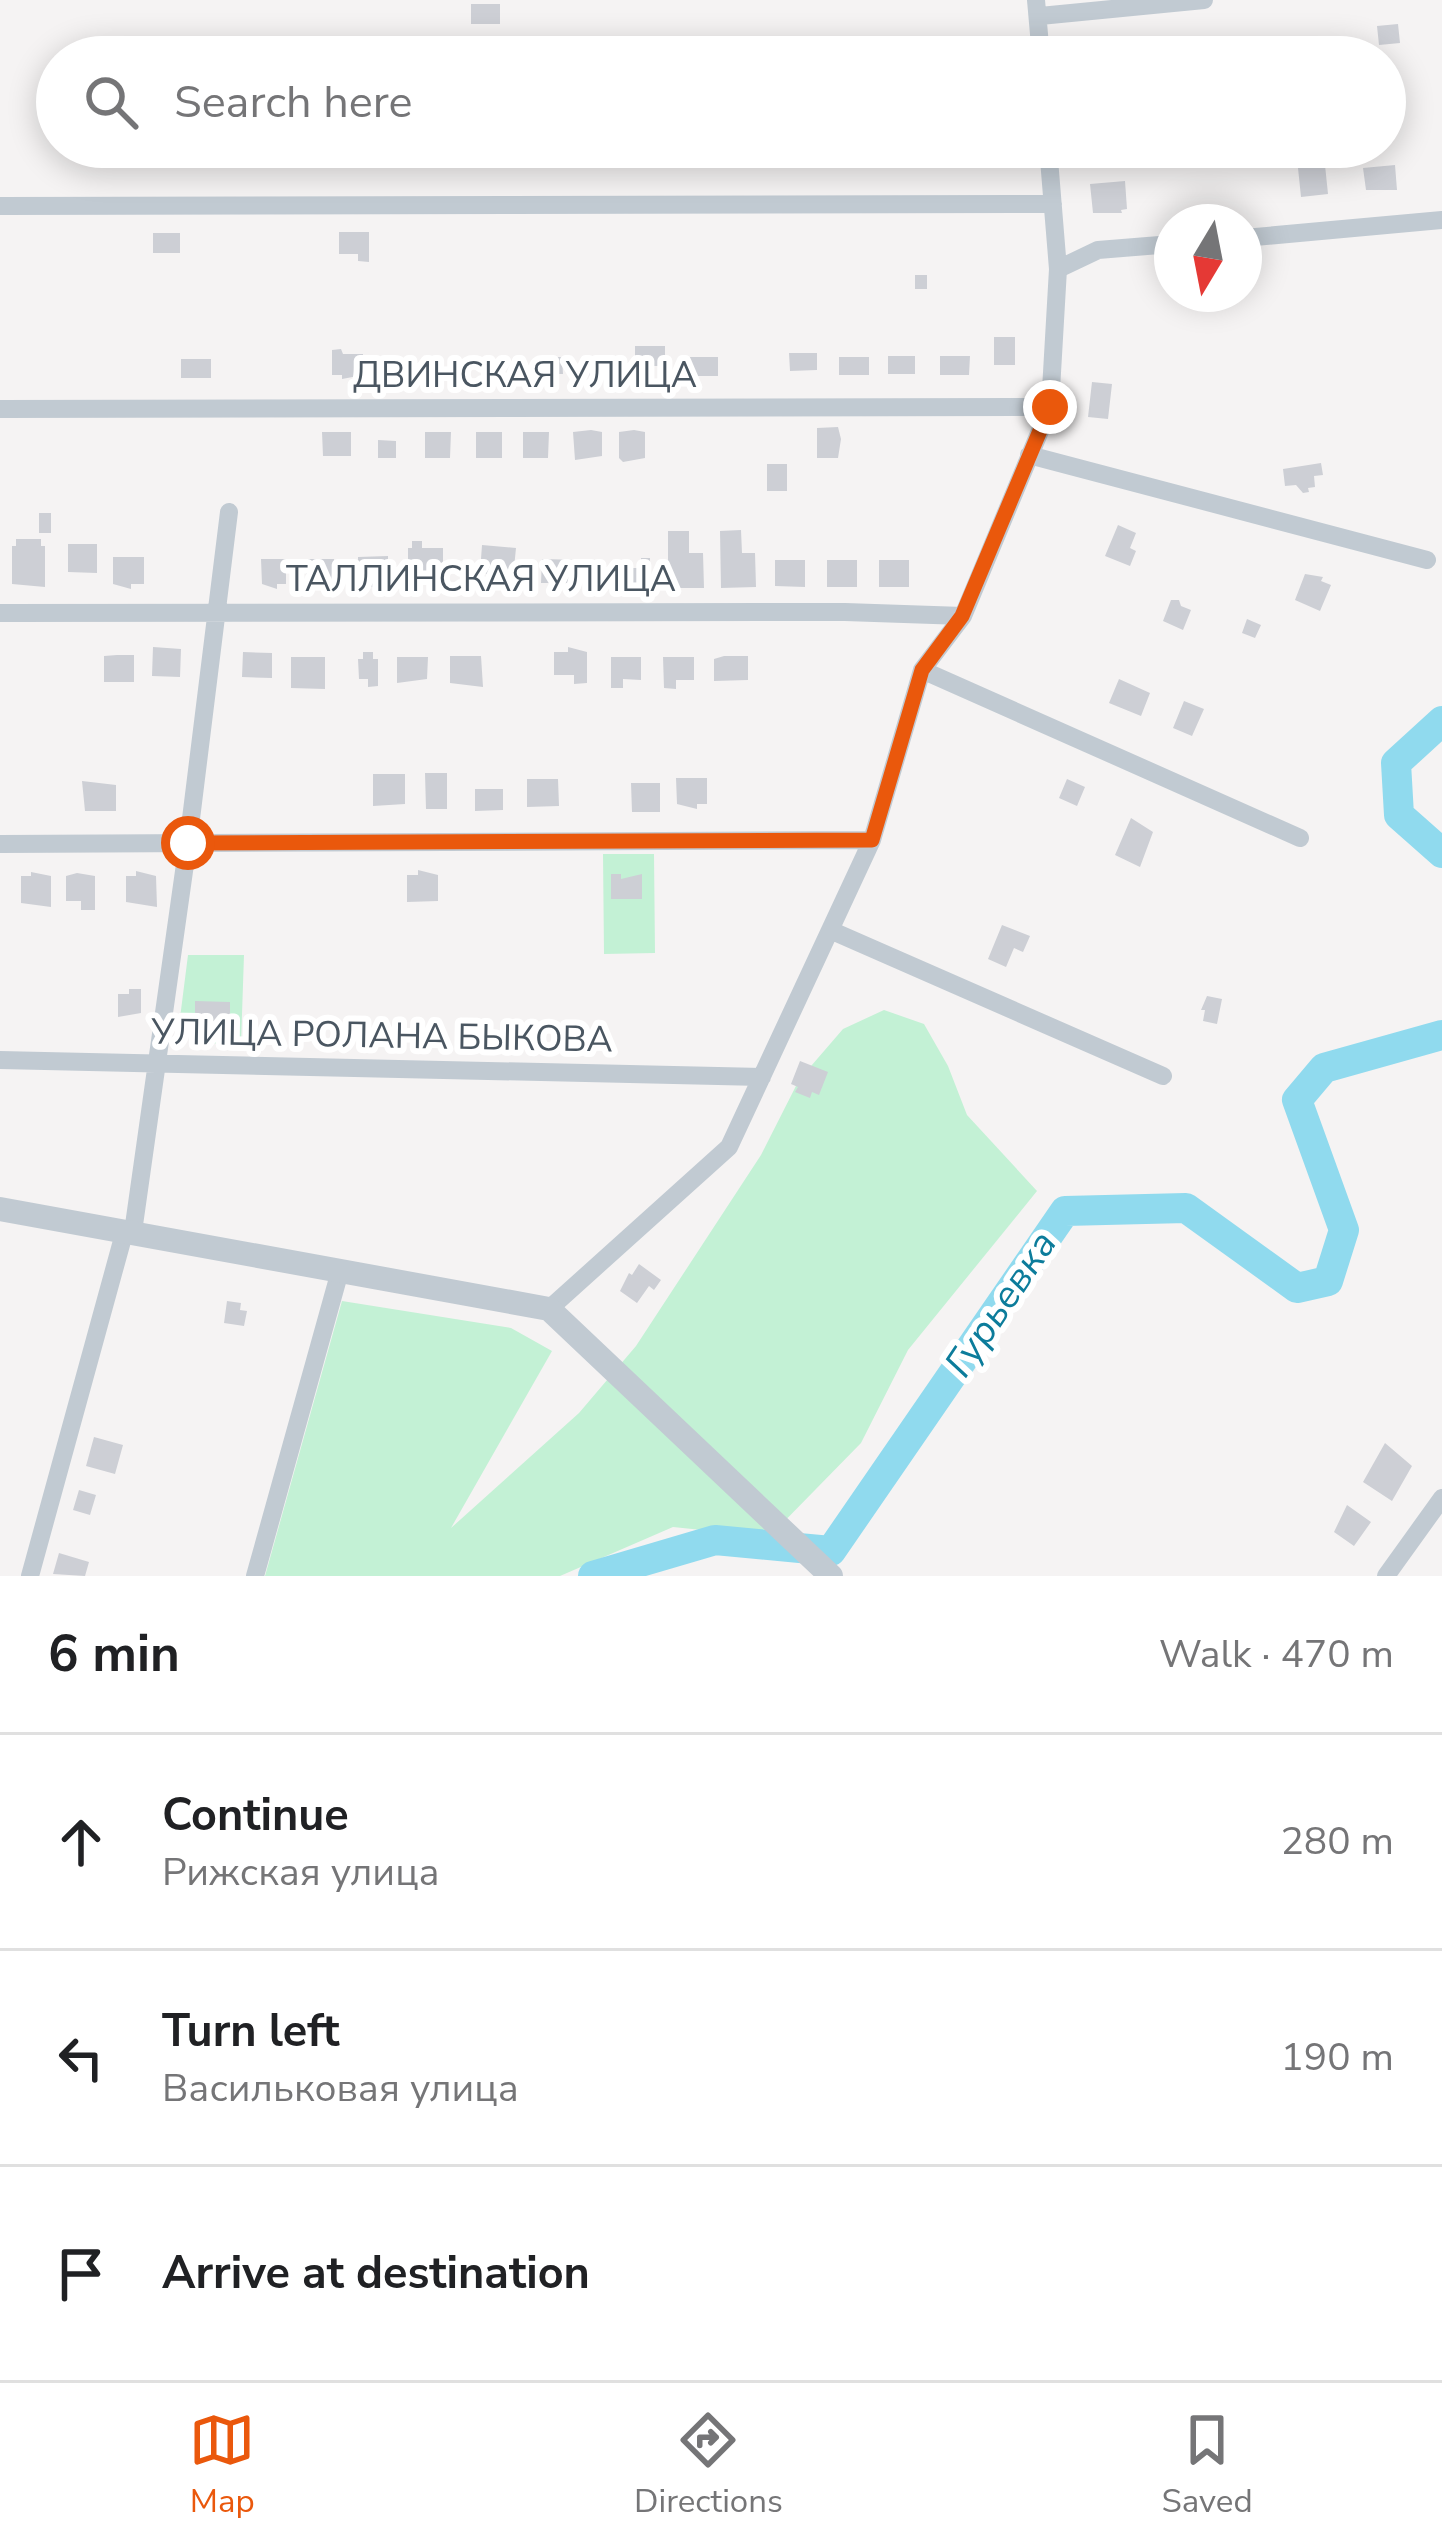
<!DOCTYPE html>
<html lang="en">
<head>
<meta charset="utf-8">
<style>
  :root { --surface:#fff; --page:#f2f2f2; --text:#202124; --muted:#757577; --line:#e0e0e0; --accent:#ea580c }
  body { margin:0; font-family:"Nunito Sans",sans-serif; background:var(--page); color:var(--text) }
  .compass { position:absolute; left:1154px; top:204px; width:108px; height:108px; border-radius:50%; background:var(--surface); box-shadow:0 6px 30px #0003; rotate:190deg }
  .stop { position:absolute; width:36px; height:36px; margin:-27px; border:9px solid #ea580c; border-radius:50%; background:#fff }
  .stop.end { background:#ea580c; border-color:#fff; box-shadow:0 3px 12px #0008 }
  .list { margin:0; padding:0; list-style:none }
  h2 { display:flex; justify-content:space-between; align-items:center; height:156px; margin:0; padding:0 48px; font-size:51px }
  h2 small { font-size:39px; font-weight:400; color:var(--muted) }
  .list li { display:grid; grid-template-columns:78px 1fr auto; gap:36px; align-items:center; box-sizing:border-box; height:216px; padding:0 48px; border-top:3px solid var(--line) }
  .list b { display:block; font-size:45px; white-space:nowrap }
  .list p { margin:0; font-size:39px; white-space:nowrap; color:var(--muted) }
  .list em { font-size:39px; font-style:normal; color:var(--muted) }
  .icon { flex:none; width:66px; height:66px; fill:none; stroke:currentColor; stroke-width:2; stroke-linecap:round; stroke-linejoin:round }
  .map { position:relative; flex:none; width:1442px; height:1576px; overflow:hidden }
  .search { position:absolute; background:var(--surface); box-shadow:0 6px 30px #0003; left:36px; right:36px; top:36px; height:132px; display:flex; align-items:center; gap:30px; box-sizing:border-box; padding:0 42px; border-radius:66px; color:var(--muted); font-size:45px }
  .sheet { height:804px; background:var(--surface) }
  nav { display:flex; justify-content:space-around; align-items:center; box-sizing:border-box; height:168px; border-top:3px solid var(--line); background:var(--surface); font-size:33px; color:var(--muted) }
  nav a { display:grid; justify-items:center; gap:6px }
  nav .on { color:var(--accent) }
  .map>svg:first-child { display:block }
</style>
</head>
<body>
<div class="map">
<svg width="1442" height="1576" viewBox="0 0 1442 1576">
  <rect width="100%" height="100%" fill="#f5f3f3"/>
  <!-- green -->
  <path fill="#c3f1d5" d="M 603,854 L 654,854 L 655,953 L 604,954 Z
    M 188,955 L 244,955 L 241,1044 L 194,1043 L 179,1026 Z
    M 884,1010 L 924,1024 L 948,1066 L 967,1115 L 1037,1191 L 908,1350 L 861,1443 L 769,1537 L 673,1527 L 560,1576 L 265,1576 L 342,1301 L 511,1328 L 552,1351 L 451,1528 L 579,1413 L 636,1346 L 761,1155 L 799,1080 L 843,1029 Z"/>
  <g fill="none" stroke-linecap="round" stroke-linejoin="round">
    <!-- river -->
    <path stroke="#90daee" stroke-width="30" d="M 1442,721 L 1396,763 L 1399,815 L 1442,853
      M 593,1576 L 715,1540 L 831,1551 L 1065,1211 L 1186,1208 L 1297,1288 L 1328,1281 L 1344,1230 L 1297,1100 L 1324,1068 L 1442,1035"/>
  </g>
  <!-- building -->
  <path fill="#cdcfd5" d="M 471,4 L 500,4 L 500,24 L 471,24 Z
    M 1398,24 L 1400,43 L 1379,45 L 1377,26 Z
    M 1192,41 L 1193,57 L 1159,57 L 1158,44 Z
    M 1325,165 L 1328,194 L 1301,197 L 1298,168 Z
    M 1395,165 L 1397,190 L 1366,190 L 1363,168 Z
    M 1125,181 L 1127,209 L 1121,210 L 1122,213 L 1093,213 L 1090,184 Z
    M 339,232 L 369,232 L 369,262 L 358,261 L 358,254 L 339,254 Z
    M 153,233 L 180,233 L 180,253 L 153,253 Z
    M 915,275 L 927,275 L 927,289 L 915,289 Z
    M 994,337 L 1015,337 L 1015,365 L 994,365 Z
    M 635,346 L 665,346 L 665,366 L 635,366 Z
    M 341,349 L 343,354 L 363,354 L 363,375 L 342,379 L 342,375 L 332,375 L 332,350 Z
    M 789,353 L 817,353 L 817,370 L 790,371 Z
    M 888,356 L 915,356 L 915,374 L 888,374 Z
    M 940,356 L 970,356 L 969,375 L 940,375 Z
    M 535,357 L 562,357 L 563,374 L 535,374 Z
    M 688,357 L 718,357 L 718,376 L 688,376 Z
    M 839,357 L 869,357 L 869,375 L 839,375 Z
    M 588,358 L 618,358 L 619,376 L 589,377 Z
    M 181,359 L 211,359 L 211,378 L 181,378 Z
    M 1092,382 L 1112,384 L 1108,419 L 1088,417 Z
    M 838,427 L 841,439 L 838,458 L 817,458 L 817,428 Z
    M 591,430 L 602,432 L 602,456 L 575,460 L 573,432 Z
    M 634,430 L 645,432 L 645,458 L 623,462 L 619,458 L 619,432 Z
    M 322,432 L 351,432 L 351,456 L 323,456 Z
    M 425,432 L 451,432 L 450,458 L 425,458 Z
    M 476,432 L 502,432 L 502,458 L 476,458 Z
    M 523,432 L 549,432 L 548,458 L 523,458 Z
    M 378,440 L 396,441 L 396,458 L 378,458 Z
    M 1321,463 L 1323,475 L 1314,476 L 1315,487 L 1308,488 L 1309,492 L 1303,493 L 1296,485 L 1285,486 L 1283,469 Z
    M 767,464 L 787,464 L 787,491 L 767,491 Z
    M 39,513 L 51,513 L 51,533 L 39,533 Z
    M 1118,525 L 1136,533 L 1130,548 L 1136,551 L 1130,566 L 1105,556 Z
    M 741,530 L 742,553 L 755,553 L 756,587 L 721,588 L 720,531 Z
    M 668,531 L 689,531 L 689,553 L 703,553 L 704,588 L 668,588 Z
    M 16,539 L 41,539 L 41,546 L 45,546 L 45,587 L 12,584 L 12,546 L 16,546 Z
    M 412,541 L 422,541 L 422,548 L 443,548 L 443,573 L 408,574 L 408,548 L 412,548 Z
    M 68,544 L 97,544 L 97,573 L 68,572 Z
    M 482,545 L 516,548 L 513,578 L 480,573 Z
    M 388,556 L 388,583 L 376,583 L 376,588 L 358,583 L 358,557 Z
    M 113,557 L 144,557 L 144,584 L 131,584 L 131,589 L 113,584 Z
    M 641,558 L 650,558 L 650,590 L 625,590 L 625,568 L 641,568 Z
    M 261,559 L 286,559 L 286,584 L 277,584 L 277,589 L 262,584 Z
    M 306,559 L 334,559 L 334,583 L 316,588 L 316,584 L 306,584 Z
    M 542,559 L 578,560 L 577,583 L 541,583 Z
    M 775,560 L 805,560 L 805,587 L 775,586 Z
    M 827,560 L 857,560 L 857,587 L 827,587 Z
    M 879,560 L 909,560 L 909,587 L 879,587 Z
    M 1305,574 L 1323,577 L 1321,581 L 1331,585 L 1320,611 L 1295,600 Z
    M 1171,600 L 1179,600 L 1181,606 L 1191,610 L 1183,630 L 1163,621 Z
    M 1247,619 L 1261,625 L 1255,638 L 1242,633 Z
    M 153,647 L 181,649 L 180,677 L 152,676 Z
    M 568,647 L 587,652 L 587,683 L 574,684 L 574,675 L 554,675 L 554,652 L 568,652 Z
    M 243,652 L 272,653 L 272,678 L 242,677 Z
    M 363,652 L 373,652 L 373,659 L 378,659 L 378,686 L 368,687 L 368,679 L 359,679 L 358,659 L 363,659 Z
    M 117,655 L 134,655 L 134,682 L 104,682 L 104,656 Z
    M 450,656 L 481,656 L 483,687 L 450,683 Z
    M 724,656 L 748,656 L 748,680 L 714,681 L 714,659 Z
    M 291,657 L 325,657 L 325,689 L 291,688 Z
    M 397,657 L 428,657 L 427,679 L 397,683 Z
    M 611,657 L 641,657 L 641,680 L 623,679 L 623,688 L 611,688 Z
    M 663,657 L 694,657 L 694,680 L 676,680 L 676,689 L 664,688 Z
    M 1119,679 L 1150,693 L 1141,716 L 1109,703 Z
    M 1184,701 L 1204,709 L 1192,736 L 1173,728 Z
    M 425,773 L 447,773 L 447,809 L 426,809 Z
    M 373,774 L 405,774 L 405,804 L 373,806 Z
    M 676,778 L 707,778 L 707,804 L 697,804 L 697,809 L 677,804 Z
    M 527,779 L 558,779 L 559,806 L 527,807 Z
    M 1067,779 L 1085,787 L 1077,806 L 1059,798 Z
    M 82,781 L 116,785 L 116,811 L 85,811 Z
    M 631,783 L 660,783 L 660,812 L 632,812 Z
    M 475,789 L 503,789 L 503,810 L 475,811 Z
    M 1131,818 L 1153,832 L 1140,867 L 1115,855 Z
    M 418,870 L 438,875 L 438,901 L 407,902 L 407,875 L 418,875 Z
    M 136,871 L 156,876 L 157,907 L 126,902 L 126,876 L 136,876 Z
    M 31,872 L 51,876 L 51,907 L 21,903 L 21,876 L 31,876 Z
    M 77,873 L 95,876 L 95,910 L 81,910 L 81,901 L 66,901 L 66,876 Z
    M 611,874 L 621,874 L 621,879 L 642,874 L 642,899 L 611,899 Z
    M 1002,925 L 1030,936 L 1023,952 L 1014,948 L 1006,967 L 988,959 Z
    M 129,989 L 141,989 L 141,1013 L 118,1017 L 118,994 L 129,994 Z
    M 1207,996 L 1222,999 L 1217,1024 L 1203,1021 L 1205,1010 L 1201,1010 Z
    M 195,1001 L 230,1002 L 230,1027 L 211,1030 L 211,1027 L 195,1026 Z
    M 800,1061 L 828,1072 L 819,1095 L 812,1092 L 810,1098 L 795,1092 L 798,1087 L 791,1084 Z
    M 639,1264 L 661,1280 L 654,1290 L 649,1286 L 637,1303 L 620,1291 L 629,1273 L 632,1275 Z
    M 227,1301 L 241,1303 L 240,1310 L 247,1311 L 244,1326 L 224,1323 Z
    M 94,1437 L 123,1445 L 115,1474 L 86,1466 Z
    M 1385,1443 L 1412,1466 L 1392,1501 L 1363,1482 Z
    M 79,1490 L 96,1495 L 90,1515 L 73,1510 Z
    M 1347,1505 L 1371,1522 L 1354,1546 L 1334,1532 Z
    M 59,1553 L 89,1562 L 85,1576 L 53,1574 Z"/>
  <g fill="none" stroke-linecap="round" stroke-linejoin="round">
    <!-- minor -->
    <path stroke="#c1cad2" stroke-width="18" d="M 1036,0 L 1041,57
      M 1040,16 L 1204,0
      M 0,206 L 1053,204
      M 1244,238 L 1442,220
      M 1058,269 L 1098,250 L 1172,244
      M 0,409 L 1050,407
      M 1029,455 L 1427,560
      M 0,613 L 845,612 L 963,616
      M 922,670 L 1300,838
      M 0,844 L 872,840
      M 830,930 L 1163,1076
      M 0,1060 L 762,1077
      M 133,1232 L 188,843 L 229,512
      M 549,1309 L 729,1147 L 872,840 L 922,670 L 963,616 L 1050,407 L 1058,269 L 1048,147
      M 30,1576 L 125,1230
      M 255,1576 L 340,1271
      M 1386,1576 L 1442,1498"/>
    <!-- tertiary -->
    <path stroke="#c1cad2" stroke-width="24" d="M 0,1209 L 549,1309 L 831,1576"/>
  </g>
  <g fill="none" stroke-linecap="round" stroke-linejoin="round">
    <!-- route -->
    <path stroke="#ea580c" stroke-width="15" d="M 188,843 L 872,840 L 922,670 L 962,616 L 1050,407"/>
  </g>
  <g text-anchor="middle" dominant-baseline="central" stroke-width="12" stroke-linejoin="round" paint-order="stroke">
    <!-- street labels -->
    <g font-size="36" fill="#4a5661" stroke="#fff">
      <text x="525" y="375">ДВИНСКАЯ УЛИЦА</text>
      <text x="481" y="579">ТАЛЛИНСКАЯ УЛИЦА</text>
      <text transform="translate(382 1036) rotate(1)">УЛИЦА РОЛАНА БЫКОВА</text>
    </g>
    <!-- water labels -->
    <g font-size="39" font-style="italic" fill="#0c7c9b" stroke="#fff">
      <text transform="translate(1001 1304) rotate(-56)">Гурьевка</text>
    </g>
  </g>
</svg>
<svg class="compass" viewBox="-18 -18 36 36"><path d="M0-13l5 13h-10z" fill="#e53935"/><path d="M0 13l5-13h-10z" fill="#757577"/></svg>
<div class="stop" style="left:188px;top:843px"></div>
<div class="stop end" style="left:1050px;top:407px"></div>
<div class="search"><svg class="icon" aria-label="search" viewBox="0 0 24 24"><circle cx="10" cy="10" r="6"/><path d="M15 15l6 6"/></svg>Search here</div>
</div>
<section class="sheet">
<h2>6 min<small>Walk · 470 m</small></h2>
<ul class="list">
<li><svg class="icon" aria-label="ahead" viewBox="0 0 24 24"><path d="M12 20V5M6 11l6-6 6 6"/></svg><div><b>Continue</b><p>Рижская улица</p></div><em>280 m</em></li>
<li><svg class="icon" aria-label="left" viewBox="0 0 24 24"><path d="M17 20v-9H6M10 6l-5 5 5 5"/></svg><div><b>Turn left</b><p>Васильковая улица</p></div><em>190 m</em></li>
<li><svg class="icon" aria-label="arrive" viewBox="0 0 24 24"><path d="M6 21V4h12l-3 4 3 4H6"/></svg><div><b>Arrive at destination</b></div></li>
</ul>
</section>
<nav>
<a class="on"><svg class="icon" aria-label="map" viewBox="0 0 24 24"><path d="M3 6l6-2 6 2 6-2v14l-6 2-6-2-6 2zM9 4v14M15 6v14"/></svg>Map</a>
<a><svg class="icon" aria-label="directions" viewBox="0 0 24 24"><path d="M12 3l9 9-9 9-9-9zM9 14v-3h6M13 9l2 2-2 2"/></svg>Directions</a>
<a><svg class="icon" aria-label="saved" viewBox="0 0 24 24"><path d="M7 4h10v16l-5-4-5 4z"/></svg>Saved</a>
</nav>
</body>
</html>
